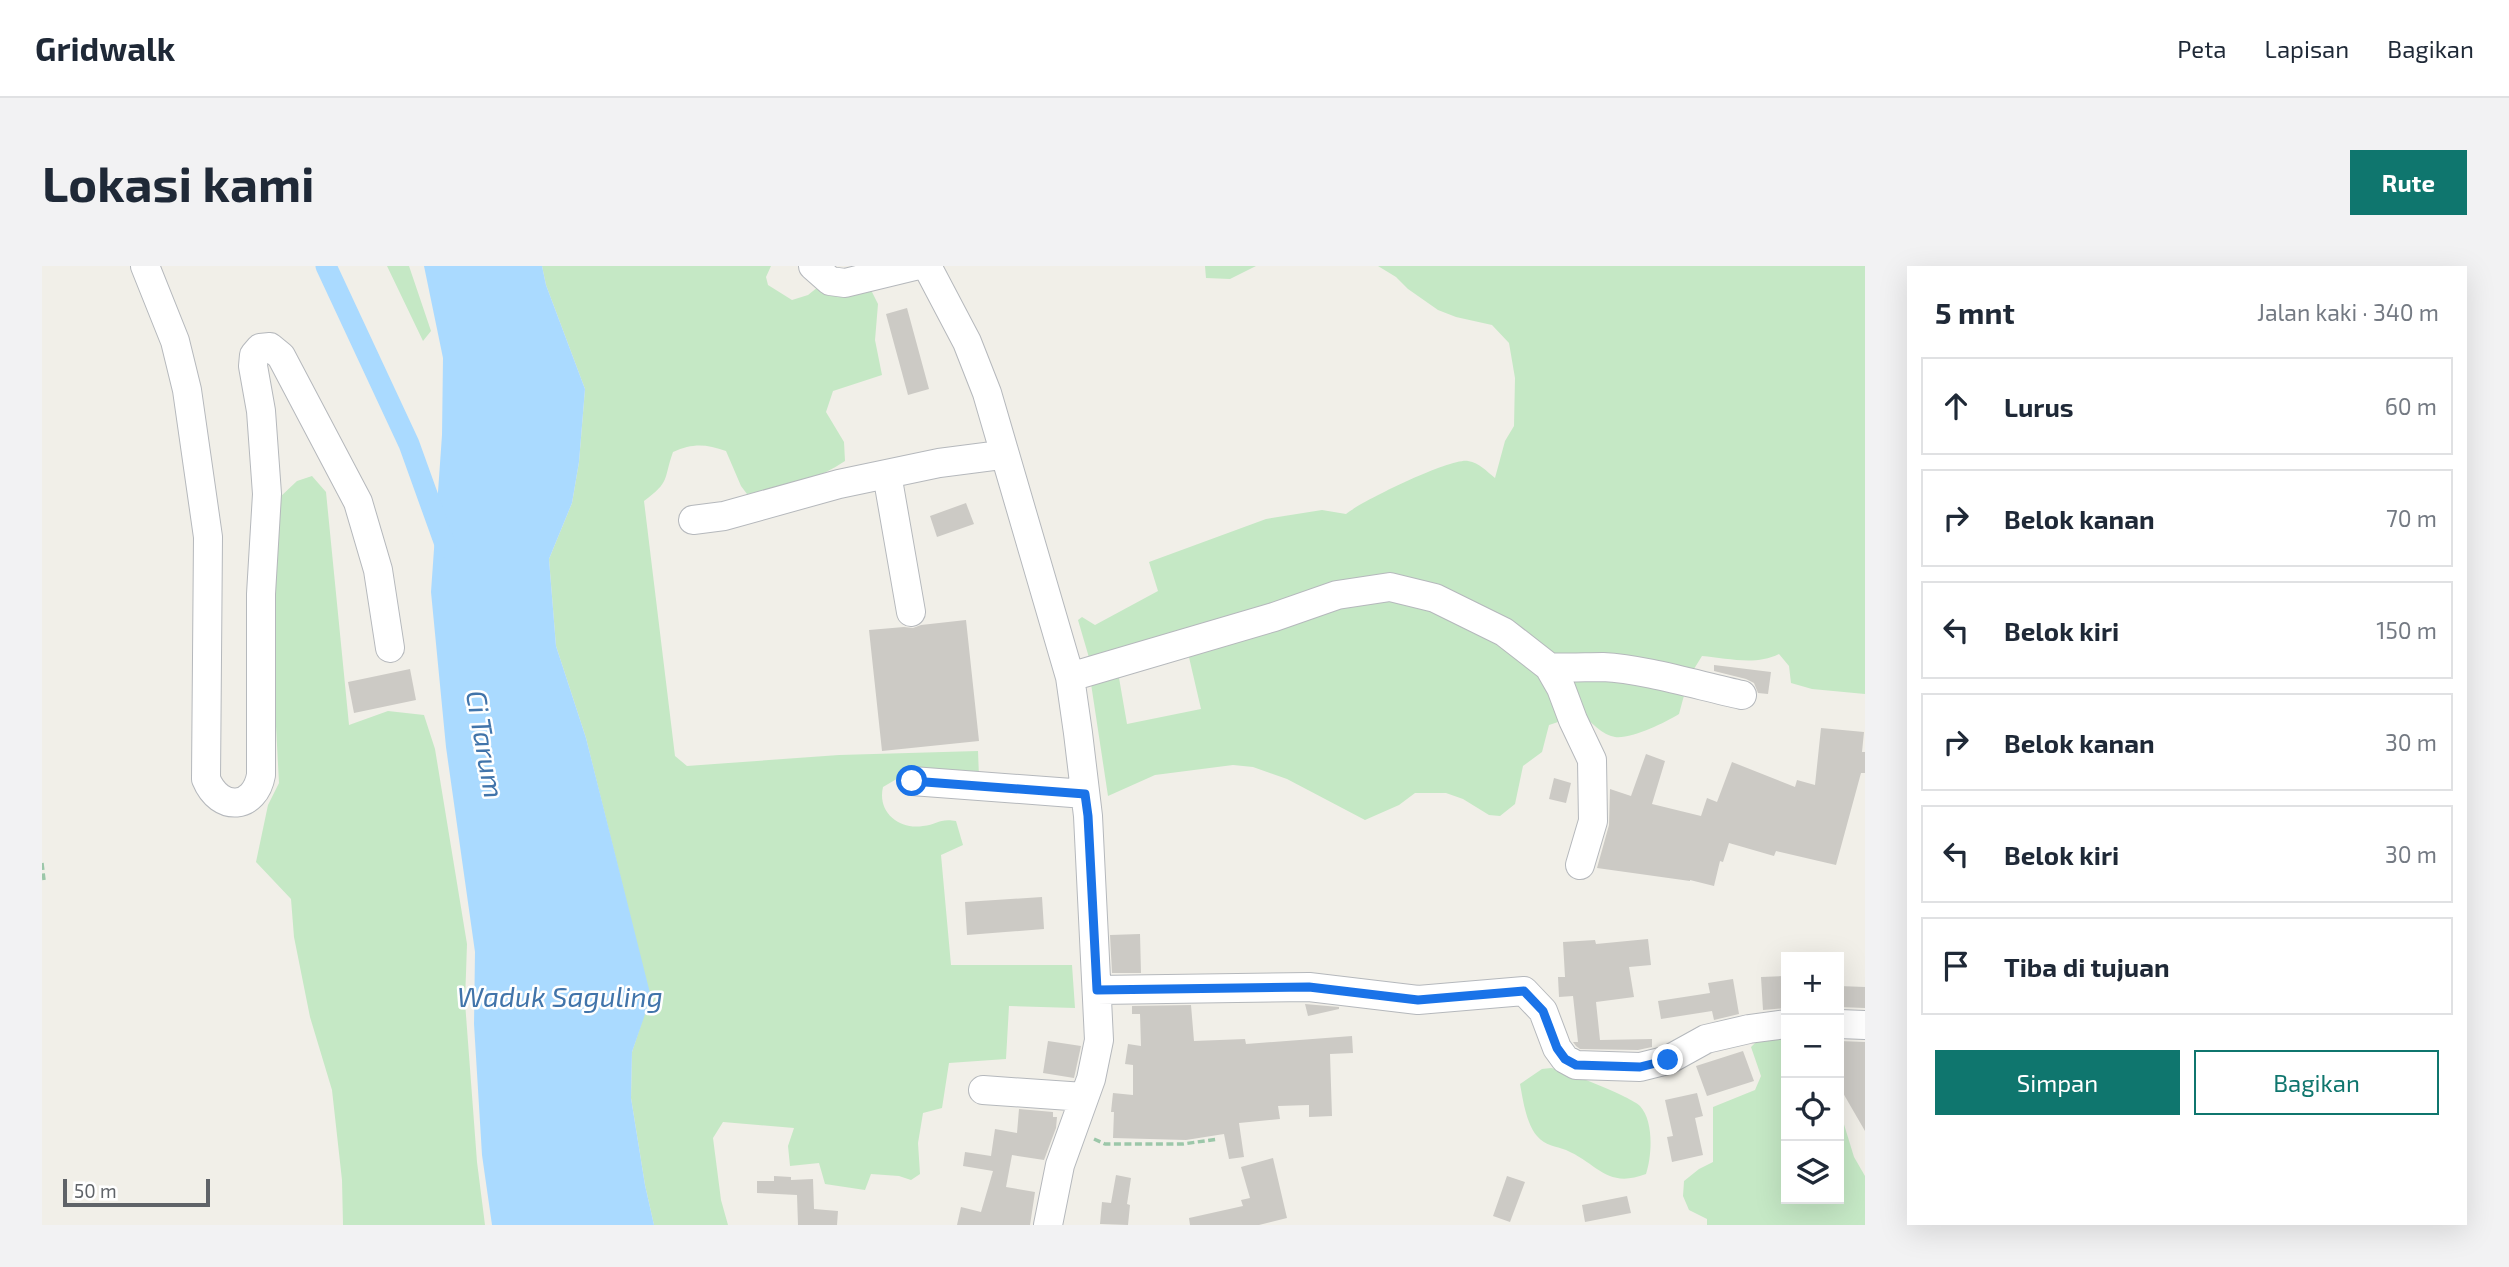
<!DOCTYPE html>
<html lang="id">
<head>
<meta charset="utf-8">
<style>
  :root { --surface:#fff; --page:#f2f2f3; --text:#1f2937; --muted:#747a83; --line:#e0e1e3; --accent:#0f766e }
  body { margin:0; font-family:"Exo 2",sans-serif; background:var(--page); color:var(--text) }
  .controls { position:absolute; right:21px; bottom:21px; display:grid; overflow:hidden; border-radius:0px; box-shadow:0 7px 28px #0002 }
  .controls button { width:63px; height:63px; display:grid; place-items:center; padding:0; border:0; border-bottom:2px solid var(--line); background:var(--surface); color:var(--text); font:35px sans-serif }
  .scale { position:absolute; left:21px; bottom:18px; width:147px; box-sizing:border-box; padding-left:7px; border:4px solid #5f6368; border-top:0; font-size:19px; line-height:24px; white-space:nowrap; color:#5f6368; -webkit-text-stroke:5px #fff; paint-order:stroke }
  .stop { position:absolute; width:21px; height:21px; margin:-16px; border:5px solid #1a73e8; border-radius:50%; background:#fff }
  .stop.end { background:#1a73e8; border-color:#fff; box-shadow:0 2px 7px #0008 }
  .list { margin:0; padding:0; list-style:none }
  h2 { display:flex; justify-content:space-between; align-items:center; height:91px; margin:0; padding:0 28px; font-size:30px }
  h2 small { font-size:23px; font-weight:400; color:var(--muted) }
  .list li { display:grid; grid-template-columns:46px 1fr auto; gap:21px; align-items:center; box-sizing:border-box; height:98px; margin:0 14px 14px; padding:0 14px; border:2px solid var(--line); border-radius:0px }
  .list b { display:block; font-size:26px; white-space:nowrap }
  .list em { font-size:23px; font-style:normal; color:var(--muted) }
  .actions { display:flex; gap:14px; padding:21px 28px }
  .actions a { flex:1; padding:16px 0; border:2px solid var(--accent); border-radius:0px; text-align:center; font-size:24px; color:var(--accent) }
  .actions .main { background:var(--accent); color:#fff }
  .icon { flex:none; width:38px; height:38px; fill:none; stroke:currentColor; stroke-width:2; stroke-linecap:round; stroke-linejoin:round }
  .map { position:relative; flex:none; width:1823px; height:959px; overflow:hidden; border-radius:0px }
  header { display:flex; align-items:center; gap:42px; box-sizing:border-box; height:98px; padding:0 35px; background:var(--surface); border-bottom:2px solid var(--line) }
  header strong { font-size:33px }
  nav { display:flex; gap:38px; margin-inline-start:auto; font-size:24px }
  .intro { display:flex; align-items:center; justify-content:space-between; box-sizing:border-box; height:168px; padding:0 42px }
  h1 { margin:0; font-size:49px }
  .button { padding:18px 32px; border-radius:0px; background:var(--accent); color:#fff; font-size:24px; font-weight:700 }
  main { display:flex; gap:42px; padding:0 42px }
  aside { flex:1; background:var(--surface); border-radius:0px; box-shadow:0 7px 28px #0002 }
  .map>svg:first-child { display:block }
</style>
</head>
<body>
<header>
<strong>Gridwalk</strong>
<nav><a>Peta</a><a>Lapisan</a><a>Bagikan</a></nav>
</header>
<div class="intro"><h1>Lokasi kami</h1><a class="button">Rute</a></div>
<main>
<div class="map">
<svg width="1823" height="959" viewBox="0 0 1823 959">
  <rect width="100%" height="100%" fill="#f1efe8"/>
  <!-- green -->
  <path fill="#c5e8c5" d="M 345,0 L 367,0 L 389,65 L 381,75 Z
    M 500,0 L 729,0 L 724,11 L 726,19 L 750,34 L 766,29 L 781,17 L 828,22 L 836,38 L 833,74 L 840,109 L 791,125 L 784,146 L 802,176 L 803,195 C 772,216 740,221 705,228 L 699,220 L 684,185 C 664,178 651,177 631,186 C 621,214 629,215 602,235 L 633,490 L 645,500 L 797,489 L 936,485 L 937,511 L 858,511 L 841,521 C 835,546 857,564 881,560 C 895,559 897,552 914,555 L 921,579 L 899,589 L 909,699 L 1030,699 L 1033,742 L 967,740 L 964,793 L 907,797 L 900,842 L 881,847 L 876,877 L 878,908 L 869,914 L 857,910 L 829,908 L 823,924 L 783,918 L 777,897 L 748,900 L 746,880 L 752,862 L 681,856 L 671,872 L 679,934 L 686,959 L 612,959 L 603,919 L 589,832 L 590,786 L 608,731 L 544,472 L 514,380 L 507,293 L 530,237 L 537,196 L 543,123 L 504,19 Z
    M 1163,0 L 1214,0 L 1188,13 L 1164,12 Z
    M 1336,0 L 1823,0 L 1823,428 L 1770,423 L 1749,417 L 1747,400 L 1737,388 C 1713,400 1685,392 1660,390 L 1647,411 L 1637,448 C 1622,457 1590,473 1573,471 C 1560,469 1549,456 1540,448 L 1507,459 L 1500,486 L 1481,500 L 1473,538 L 1458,550 L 1447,549 L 1421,533 L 1404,527 L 1373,527 L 1357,539 L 1323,554 L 1245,513 L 1211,501 L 1191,499 L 1113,509 L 1066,530 L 1048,411 L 1076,406 L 1085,458 L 1159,443 L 1143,374 L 1048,395 L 1036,354 L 1040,351 L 1053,359 L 1116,325 L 1107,296 L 1224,253 L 1280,244 L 1304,248 C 1320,235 1408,192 1426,195 C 1438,197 1444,205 1453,212 L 1463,175 L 1472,160 L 1473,112 L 1467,77 L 1450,59 L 1414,51 L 1396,44 L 1366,23 L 1354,11 Z
    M 270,210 L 284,226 L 307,459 L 346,445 L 382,449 L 393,483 L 425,678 L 423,736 L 435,896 L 443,959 L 301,959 L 300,914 L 290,824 L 268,751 L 252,671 L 249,633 L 214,596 L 226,539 L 237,517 L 233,441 L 233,307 L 237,232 L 255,215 Z
    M 1740,767 L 1744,778 L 1744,933 L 1797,933 L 1797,842 L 1812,891 L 1823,910 L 1823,959 L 1665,959 L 1665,953 L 1647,944 L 1641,930 L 1642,915 L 1657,903 L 1671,896 L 1671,841 L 1713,824 L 1719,810 L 1709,781 L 1718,772 Z
    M 1509,802 C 1523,805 1590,831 1598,840 C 1612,855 1610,890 1604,908 C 1565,923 1556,898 1524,884 C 1514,880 1503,880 1495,870 C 1484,857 1481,834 1478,818 L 1500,803 Z"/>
  <!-- water -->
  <path fill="#aadaff" d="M 382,0 L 500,0 L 504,19 L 543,123 L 537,196 L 530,237 L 507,293 L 514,380 L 544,472 L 609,731 L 590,786 L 589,832 L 603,919 L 612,959 L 450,959 L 440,889 L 432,758 L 433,686 L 404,481 L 389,326 L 400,169 L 401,92 Z"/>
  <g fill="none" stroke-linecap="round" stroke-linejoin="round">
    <!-- canal -->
    <path stroke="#aadaff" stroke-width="21" d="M 284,0 L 367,178 L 404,281"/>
  </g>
  <!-- building -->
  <path fill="#cccac5" d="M 865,42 L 887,123 L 866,129 L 844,48 Z
    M 924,237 L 932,258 L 895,271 L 888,250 Z
    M 924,354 L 937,475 L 840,485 L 827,364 L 862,361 L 871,362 L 879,359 Z
    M 1672,399 L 1729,406 L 1726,428 L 1716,427 L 1712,417 L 1704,413 L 1672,405 Z
    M 368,403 L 374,434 L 312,447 L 306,416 Z
    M 1779,462 L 1822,466 L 1820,486 L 1823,486 L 1823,507 L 1819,507 L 1794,599 L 1734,585 L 1732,590 L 1687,577 L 1681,596 L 1678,595 L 1672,620 L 1648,614 L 1648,615 L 1555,602 L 1567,559 L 1568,523 L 1589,530 L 1604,488 L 1623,495 L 1610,538 L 1659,550 L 1665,532 L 1675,536 L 1690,496 L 1753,521 L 1755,514 L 1773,519 Z
    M 1512,512 L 1529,517 L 1524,537 L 1507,533 Z
    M 1000,631 L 1002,663 L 925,669 L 923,636 Z
    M 1098,668 L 1099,707 L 1070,707 L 1068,669 Z
    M 1606,673 L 1609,699 L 1587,701 L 1592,731 L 1554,736 L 1558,774 L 1610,773 L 1610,781 L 1596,784 L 1538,783 L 1534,780 L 1531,776 L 1536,776 L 1531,730 L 1517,731 L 1516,711 L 1523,711 L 1521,676 L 1553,674 L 1554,678 Z
    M 1743,710 L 1744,742 L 1721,744 L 1719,711 Z
    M 1691,713 L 1697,748 L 1672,754 L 1670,745 L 1619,753 L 1616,735 L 1668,727 L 1666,717 Z
    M 1797,720 L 1823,721 L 1823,742 L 1797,741 Z
    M 1263,738 L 1297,741 L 1297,743 L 1266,750 Z
    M 1149,739 L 1152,775 L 1203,773 L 1204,778 L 1310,770 L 1311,787 L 1288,788 L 1290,850 L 1267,851 L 1267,839 L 1236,840 L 1238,853 L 1197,857 L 1202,891 L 1187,893 L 1182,868 L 1144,874 L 1071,872 L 1072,846 L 1069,846 L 1071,827 L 1091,829 L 1091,799 L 1083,798 L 1086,778 L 1099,780 L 1098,748 L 1090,748 L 1090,740 Z
    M 1006,775 L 1039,780 L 1032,812 L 1001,807 Z
    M 1797,775 L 1823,776 L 1823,865 L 1801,827 L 1797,828 Z
    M 1701,785 L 1712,815 L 1665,830 L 1654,800 Z
    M 1655,827 L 1661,850 L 1653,852 L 1661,889 L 1630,896 L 1625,871 L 1631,870 L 1623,834 Z
    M 977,843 L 1011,846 L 1011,851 L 1015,851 L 1014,862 L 1002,894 L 970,889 L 964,921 L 993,926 L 988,959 L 915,959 L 919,941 L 939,946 L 951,905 L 921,900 L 923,886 L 949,890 L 953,863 L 975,867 Z
    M 1231,892 L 1245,952 L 1217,959 L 1148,959 L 1147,952 L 1201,940 L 1199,934 L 1208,932 L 1199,901 Z
    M 1074,909 L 1089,912 L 1085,938 L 1088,939 L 1086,959 L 1058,958 L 1060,936 L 1069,937 Z
    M 732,910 L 749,911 L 749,914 L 771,913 L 772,943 L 796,945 L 795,959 L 756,959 L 755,929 L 715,927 L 715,915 L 732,915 Z
    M 1465,910 L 1483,916 L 1468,956 L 1451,950 Z
    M 1585,930 L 1589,947 L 1543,956 L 1540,939 Z"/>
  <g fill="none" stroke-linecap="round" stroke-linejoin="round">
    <defs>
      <path id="minor" d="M 103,0 L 133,75 L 145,124 L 166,271 L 164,513 C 178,547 213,543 219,509 L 219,328 L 225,228 L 219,145 L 211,100 L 212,89 L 218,82 L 228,81 L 239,90 L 316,236 L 336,304 L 348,382
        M 771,0 L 788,15 L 803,17 L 873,0
        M 885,0 L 925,76 L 945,127 L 1028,411 L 1036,467 L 1046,550 L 1057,774 L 1049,813 L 1018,899 L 1006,959
        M 845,208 L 869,346
        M 651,254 L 682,250 L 797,218 L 897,197 L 951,190 L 962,185
        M 1507,401 C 1525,402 1543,401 1561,401 C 1602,403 1658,420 1700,429
        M 1028,411 L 1232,351 L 1295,329 L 1348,321 L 1393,332 L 1462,366 L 1507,401 L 1519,422 L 1531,454 L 1550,494 L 1551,555 L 1538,599
        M 870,515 L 1043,528
        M 1055,724 L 1267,721 L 1376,734 L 1482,725 L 1501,745 L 1515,782 L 1523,793 L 1534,799 L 1598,801 L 1626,794 L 1664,773 L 1707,763 L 1744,758
        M 1797,758 L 1823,759
        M 941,824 L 1042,831"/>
    </defs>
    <!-- minor casing -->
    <use href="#minor" stroke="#b5b8bc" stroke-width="30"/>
    <!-- path -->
    <path stroke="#9cc7a9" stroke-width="3.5" stroke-dasharray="7 3.5" stroke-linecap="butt" d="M 0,597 L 2,614
      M 1052,873 L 1063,878 L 1141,878 L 1176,873"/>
    <!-- minor -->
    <use href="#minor" stroke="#fff" stroke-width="28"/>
  </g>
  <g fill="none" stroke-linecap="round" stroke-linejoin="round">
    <!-- route -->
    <path stroke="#1a73e8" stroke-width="9" d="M 870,515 L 1043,528 L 1046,550 L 1055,724 L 1267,721 L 1376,734 L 1482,725 L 1501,745 L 1515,782 L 1523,793 L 1534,799 L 1598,801 L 1626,794"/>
  </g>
  <g text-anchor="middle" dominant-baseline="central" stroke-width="5" stroke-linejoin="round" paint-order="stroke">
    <!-- water labels -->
    <g font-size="28" font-style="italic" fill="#4174aa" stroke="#fff">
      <text transform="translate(444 478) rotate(80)">Ci Tarum</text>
      <text x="518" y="730">Waduk Saguling</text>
    </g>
  </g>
</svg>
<div class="controls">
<button>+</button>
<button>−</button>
<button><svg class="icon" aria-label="locate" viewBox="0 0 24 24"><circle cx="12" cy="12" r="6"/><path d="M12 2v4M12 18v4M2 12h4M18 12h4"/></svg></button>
<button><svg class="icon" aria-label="layers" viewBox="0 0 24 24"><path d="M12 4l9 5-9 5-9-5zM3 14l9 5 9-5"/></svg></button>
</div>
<div class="scale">50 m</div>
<div class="stop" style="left:870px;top:515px"></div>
<div class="stop end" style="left:1626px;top:794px"></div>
</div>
<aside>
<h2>5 mnt<small>Jalan kaki · 340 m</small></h2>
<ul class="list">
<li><svg class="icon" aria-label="ahead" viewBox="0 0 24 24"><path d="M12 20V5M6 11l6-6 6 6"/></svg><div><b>Lurus</b></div><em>60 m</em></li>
<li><svg class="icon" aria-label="right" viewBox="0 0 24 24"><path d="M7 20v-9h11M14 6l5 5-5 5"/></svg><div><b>Belok kanan</b></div><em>70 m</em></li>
<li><svg class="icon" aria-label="left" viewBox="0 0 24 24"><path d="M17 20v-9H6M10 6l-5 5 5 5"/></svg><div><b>Belok kiri</b></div><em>150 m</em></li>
<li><svg class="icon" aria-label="right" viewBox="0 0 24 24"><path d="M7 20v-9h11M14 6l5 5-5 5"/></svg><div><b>Belok kanan</b></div><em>30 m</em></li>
<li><svg class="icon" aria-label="left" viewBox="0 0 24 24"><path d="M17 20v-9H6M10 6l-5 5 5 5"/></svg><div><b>Belok kiri</b></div><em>30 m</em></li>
<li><svg class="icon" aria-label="arrive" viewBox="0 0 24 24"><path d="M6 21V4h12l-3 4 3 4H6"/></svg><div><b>Tiba di tujuan</b></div></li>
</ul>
<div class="actions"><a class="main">Simpan</a><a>Bagikan</a></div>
</aside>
</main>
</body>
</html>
